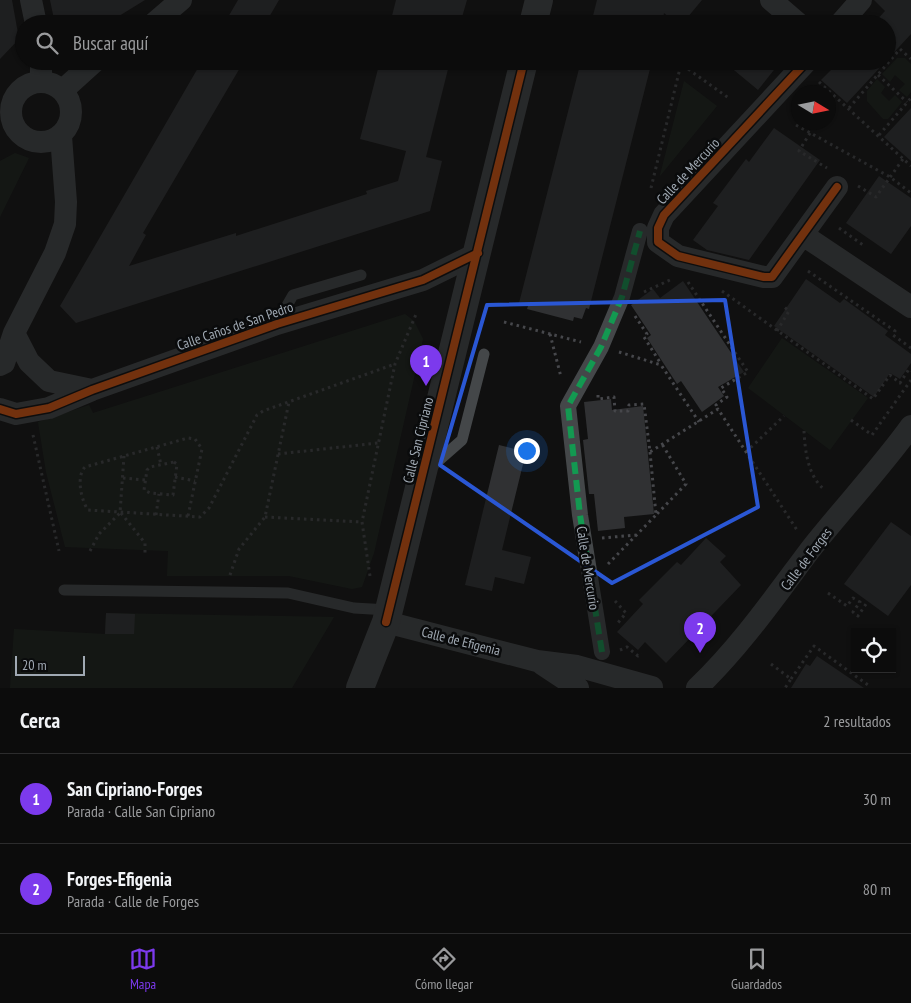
<!DOCTYPE html>
<html lang="es">
<head>
<meta charset="utf-8">
<style>
  :root { --surface:#0c0c0c; --page:#1a1a1a; --text:#f1f3f6; --muted:#9a9b9d; --line:#2c2c2d; --accent:#7c3aed }
  body { margin:0; font-family:"PT Sans Narrow",sans-serif; background:var(--page); color:var(--text) }
  .controls { position:absolute; right:15px; bottom:15px; display:grid; overflow:hidden; border-radius:0px; box-shadow:0 1px 4px #0004 }
  .controls button { width:45px; height:45px; display:grid; place-items:center; padding:0; border:0; border-bottom:1px solid var(--line); background:var(--surface); color:var(--text); font:25px sans-serif }
  .compass { position:absolute; left:791px; top:85px; width:45px; height:45px; border-radius:50%; background:var(--surface); box-shadow:0 1px 4px #0004; rotate:100deg }
  .scale { position:absolute; left:15px; bottom:12px; width:70px; box-sizing:border-box; padding-left:5px; border:2px solid #a0a9b3; border-top:0; font-size:14px; line-height:18px; white-space:nowrap; color:#a0a9b3; -webkit-text-stroke:4px #0a0b0c; paint-order:stroke }
  .you { position:absolute; left:526px; top:450px; width:18px; height:18px; margin:-12px; border:4px solid #fff; border-radius:50%; background:#1a73e8; box-shadow:0 0 0 8px #1a73e833 }
  .badge { display:grid; place-items:center; width:32px; height:32px; border-radius:50%; background:var(--accent); color:#fff; font-size:16px; font-weight:700 }
  .pin { position:absolute; translate:-50% -41px; filter:drop-shadow(0 1px 2px #0008) }
  .pin::after { content:''; position:absolute; top:26px; width:18px; height:15px; background:inherit; clip-path:polygon(0 0,100% 0,50% 100%) }
  .list { margin:0; padding:0; list-style:none }
  h2 { display:flex; justify-content:space-between; align-items:center; height:65px; margin:0; padding:0 20px; font-size:21px }
  h2 small { font-size:16px; font-weight:400; color:var(--muted) }
  .list li { display:grid; grid-template-columns:32px 1fr auto; gap:15px; align-items:center; box-sizing:border-box; height:90px; padding:0 20px; border-top:1px solid var(--line) }
  .list b { display:block; font-size:19px; white-space:nowrap }
  .list p { margin:0; font-size:16px; white-space:nowrap; color:var(--muted) }
  .list em { font-size:16px; font-style:normal; color:var(--muted) }
  .icon { flex:none; width:28px; height:28px; fill:none; stroke:currentColor; stroke-width:2; stroke-linecap:round; stroke-linejoin:round }
  .map { position:relative; flex:none; width:911px; height:688px; overflow:hidden }
  .search { position:absolute; background:var(--surface); box-shadow:0 1px 4px #0004; left:15px; right:15px; top:15px; height:55px; display:flex; align-items:center; gap:12px; box-sizing:border-box; padding:0 18px; border-radius:28px; color:var(--muted); font-size:19px }
  .sheet { height:245px; background:var(--surface) }
  nav { display:flex; justify-content:space-around; align-items:center; box-sizing:border-box; height:70px; border-top:1px solid var(--line); background:var(--surface); font-size:14px; color:var(--muted) }
  nav a { display:grid; justify-items:center; gap:2px }
  nav .on { color:var(--accent) }
  .map>svg:first-child { display:block }
</style>
</head>
<body>
<div class="map">
<svg width="911" height="688" viewBox="0 0 911 688">
  <rect width="100%" height="100%" fill="#101010"/>
  <!-- green -->
  <path fill="#1a211a" d="M 897,58 L 905,58 L 911,64 L 911,92 L 907,97 L 899,90 L 905,84 L 895,75 L 890,82 L 882,74 Z
    M 877,79 L 885,87 L 881,93 L 889,101 L 895,95 L 902,102 L 888,119 L 883,119 L 867,101 L 867,91 Z
    M 684,81 L 717,106 L 660,176 L 660,175 Z
    M 15,153 L 29,158 L 0,217 L 0,161 Z
    M 405,314 L 414,321 L 423,339 L 374,553 L 362,587 L 352,589 L 289,576 L 167,576 L 168,551 L 65,547 L 46,472 L 38,422 L 89,405 L 93,413 Z
    M 782,338 L 868,398 L 830,450 L 748,388 Z
    M 106,613 L 334,617 L 292,688 L 10,688 L 14,629 L 105,634 Z"/>
  <!-- building -->
  <path fill="#303133" d="M 0,0 L 12,0 L 19,39 L 0,59 Z
    M 50,0 L 145,0 L 106,24 L 55,24 Z
    M 238,0 L 279,0 L 265,24 L 224,24 Z
    M 396,0 L 467,0 L 460,24 L 390,24 Z
    M 597,0 L 702,0 L 682,24 L 677,24 L 664,13 L 662,24 L 591,24 Z
    M 874,0 L 911,0 L 911,34 L 887,60 L 887,24 L 873,24 L 885,11 Z
    M 202,61 L 244,61 L 143,233 L 146,235 L 129,266 L 236,233 L 236,236 L 367,194 L 366,191 L 398,181 L 406,151 L 360,139 L 380,61 L 450,61 L 426,157 L 442,161 L 430,211 L 76,323 L 60,306 Z
    M 581,61 L 652,61 L 589,309 L 586,308 L 582,319 L 574,317 L 573,321 L 527,309 L 528,306 L 519,303 Z
    M 723,61 L 781,61 L 758,90 Z
    M 840,61 L 886,61 L 847,103 L 821,80 Z
    M 911,108 L 911,161 L 884,137 Z
    M 774,128 L 820,160 L 749,260 L 707,250 L 693,240 L 718,206 L 713,203 L 746,159 L 749,162 Z
    M 879,176 L 911,198 L 911,226 L 891,254 L 846,223 Z
    M 806,279 L 840,303 L 844,299 L 888,331 L 885,335 L 911,354 L 911,363 L 900,379 L 890,373 L 874,397 L 774,326 Z
    M 683,281 L 744,372 L 718,387 L 724,396 L 702,412 L 681,381 L 677,384 L 647,338 L 651,335 L 631,305 L 653,289 L 660,298 Z
    M 611,399 L 612,410 L 643,406 L 654,514 L 624,517 L 625,528 L 598,531 L 594,494 L 589,494 L 583,440 L 588,439 L 584,402 Z
    M 499,445 L 526,452 L 502,550 L 531,557 L 524,584 L 495,577 L 492,591 L 465,585 Z
    M 891,522 L 911,536 L 911,585 L 888,616 L 844,584 Z
    M 706,538 L 726,556 L 720,562 L 741,585 L 666,663 L 645,642 L 638,650 L 617,632 L 643,604 L 639,600 L 677,562 L 681,565 Z
    M 106,613 L 135,614 L 134,634 L 105,634 Z
    M 817,656 L 864,688 L 791,688 L 806,664 L 810,666 Z"/>
  <g fill="none" stroke-linecap="round" stroke-linejoin="round">
    <!-- path -->
    <path stroke="#46474b" stroke-width="3" stroke-dasharray="2.5 4" stroke-linecap="butt" d="M 878,75 L 907,102
      M 819,82 L 911,166
      M 849,108 L 900,49 L 911,59
      M 796,125 L 890,177 L 911,193
      M 810,133 L 799,151 L 827,168
      M 879,135 L 911,98
      M 858,186 L 876,197 L 903,159
      M 651,188 L 681,64 L 730,99
      M 839,228 L 863,245
      M 808,271 L 895,331 L 893,335 L 911,348
      M 688,282 L 748,372 L 721,388 L 727,397 L 716,405 L 718,409
      M 722,291 L 873,399 L 890,375 L 900,383 L 909,369 L 911,371
      M 644,292 L 672,279
      M 635,316 L 647,334 L 644,337 L 661,364
      M 504,322 L 581,342
      M 777,331 L 789,311 L 783,306
      M 550,334 L 561,377
      M 619,352 L 661,365 L 699,422
      M 598,395 L 598,399 L 614,397 L 615,411 L 628,411 L 629,405 L 644,404 L 650,452 L 718,409 L 797,530
      M 851,420 L 872,435 L 911,380
      M 804,431 C 805,451 808,477 825,490
      M 33,435 L 59,551
      M 157,447 L 161,465
      M 650,452 L 656,515 L 686,484 L 662,444
      M 746,452 L 784,416
      M 278,454 L 378,443
      M 174,462 L 177,464 L 173,495 L 150,493 L 144,490 L 147,470 L 150,467 Z
      M 175,477 L 195,481
      M 123,478 L 145,480
      M 121,513 L 145,543 L 145,553
      M 156,515 L 159,494
      M 188,516 L 202,449 L 195,439 L 188,438 L 85,467 C 76,476 81,500 88,510 L 200,517 L 209,508 L 257,415 L 263,411 L 395,364
      M 265,517 L 362,522
      M 602,538 L 636,535
      M 90,551 L 99,534 L 120,513 L 124,456
      M 608,564 L 656,515
      M 230,575 L 239,549 L 265,517 L 289,402
      M 370,576 L 362,522 L 395,364 L 417,312
      M 828,593 L 847,606 L 853,598 L 860,602 L 853,612 L 858,616 L 868,601
      M 615,601 L 626,613 L 617,624
      M 620,650 L 627,647 L 638,656 L 641,653
      M 771,664 L 791,679 L 785,688
      M 791,679 L 814,646 L 868,685 L 866,688"/>
    <!-- service -->
    <path stroke="#444749" stroke-width="11" d="M 277,323 L 293,295 L 361,275
      M 429,469 L 462,440 L 484,354
      M 64,590 L 288,593 L 354,608 L 388,610"/>
    <!-- pedestrian -->
    <path stroke="#444749" stroke-width="16" d="M 602,652 L 580,515 L 568,406 L 601,347 L 622,297 L 640,231"/>
    <!-- minor -->
    <path stroke="#444749" stroke-width="22" d="M 31,0 L 36,24
      M 771,0 L 799,24
      M 153,24 L 181,0
      M 840,24 L 861,0
      M 41,61 L 41,81
      M 807,61 L 664,215 L 658,228 L 658,242 L 678,256 L 764,277 L 772,277 L 837,187
      M11 112a30 30 0 1 1 60 0a30 30 0 1 1-60 0Z
      M 63,90 L 95,61
      M 803,235 L 911,307
      M 14,333 L 29,362 L 49,381 L 92,390
      M 0,365 L 4,363 L 14,333 L 55,253 L 65,224 L 66,202 L 61,136
      M 0,409 L 16,414 L 49,408 L 92,390 L 277,324 L 423,280 L 478,253
      M 386,622 L 537,661 L 577,666 L 652,687
      M 542,664 L 578,688
      M 697,688 C 740,647 774,598 810,550 C 843,508 880,469 911,426"/>
    <!-- tertiary -->
    <path stroke="#444749" stroke-width="28" d="M 533,24 L 539,0
      M 360,688 L 386,622 L 524,61"/>
    <!-- quiet -->
    <path stroke="#139951" stroke-width="6" stroke-dasharray="12 6" stroke-linecap="butt" d="M 602,652 L 580,515 L 568,406 L 601,347 L 622,297 L 640,231"/>
    <defs>
      <path id="cycleway" d="M 807,61 L 664,215 L 658,228 L 658,242 L 678,256 L 764,277 L 772,277 L 837,187
        M 0,409 L 16,414 L 49,408 L 92,390 L 277,324 L 423,280 L 478,253
        M 386,622 L 524,61"/>
    </defs>
    <!-- cycleway casing -->
    <use href="#cycleway" stroke="#0a0b0c" stroke-width="11"/>
    <!-- cycleway -->
    <use href="#cycleway" stroke="#e8590c" stroke-width="8"/>
  </g>
  <!-- marked area -->
  <path d="M0 0H911V688H0ZM 725,300 L 758,507 L 612,583 L 440,465 L 487,305 Z" fill="#101010" fill-opacity=".55" fill-rule="evenodd"/>
  <path fill="none" stroke="#2a57d4" stroke-width="4" stroke-linejoin="round" d="M 725,300 L 758,507 L 612,583 L 440,465 L 487,305 Z"/>
  <g text-anchor="middle" dominant-baseline="central" stroke-width="5" stroke-linejoin="round" paint-order="stroke">
    <!-- street labels -->
    <g font-size="14" fill="#a0a9b3" stroke="#0a0b0c">
      <text transform="translate(688 171) rotate(-47)">Calle de Mercurio</text>
      <text transform="translate(235 326) rotate(-19)">Calle Caños de San Pedro</text>
      <text transform="translate(418 440) rotate(-76)">Calle San Cipriano</text>
      <text transform="translate(806 559) rotate(-53)">Calle de Forges</text>
      <text transform="translate(588 568) rotate(81)">Calle de Mercurio</text>
      <text transform="translate(461 641) rotate(14)">Calle de Efigenia</text>
    </g>
  </g>
</svg>
<div class="controls">
<button><svg class="icon" aria-label="locate" viewBox="0 0 24 24"><circle cx="12" cy="12" r="6"/><path d="M12 2v4M12 18v4M2 12h4M18 12h4"/></svg></button>
</div>
<svg class="compass" viewBox="-18 -18 36 36"><path d="M0-13l5 13h-10z" fill="#e53935"/><path d="M0 13l5-13h-10z" fill="#9a9b9d"/></svg>
<div class="scale">20 m</div>
<div class="you"></div>
<div class="pin badge" style="left:426px;top:386px">1</div>
<div class="pin badge" style="left:700px;top:653px">2</div>
<div class="search"><svg class="icon" aria-label="search" viewBox="0 0 24 24"><circle cx="10" cy="10" r="6"/><path d="M15 15l6 6"/></svg>Buscar aquí</div>
</div>
<section class="sheet">
<h2>Cerca<small>2 resultados</small></h2>
<ul class="list">
<li><span class="badge">1</span><div><b>San Cipriano-Forges</b><p>Parada · Calle San Cipriano</p></div><em>30 m</em></li>
<li><span class="badge">2</span><div><b>Forges-Efigenia</b><p>Parada · Calle de Forges</p></div><em>80 m</em></li>
</ul>
</section>
<nav>
<a class="on"><svg class="icon" aria-label="map" viewBox="0 0 24 24"><path d="M3 6l6-2 6 2 6-2v14l-6 2-6-2-6 2zM9 4v14M15 6v14"/></svg>Mapa</a>
<a><svg class="icon" aria-label="directions" viewBox="0 0 24 24"><path d="M12 3l9 9-9 9-9-9zM9 14v-3h6M13 9l2 2-2 2"/></svg>Cómo llegar</a>
<a><svg class="icon" aria-label="saved" viewBox="0 0 24 24"><path d="M7 4h10v16l-5-4-5 4z"/></svg>Guardados</a>
</nav>
</body>
</html>
